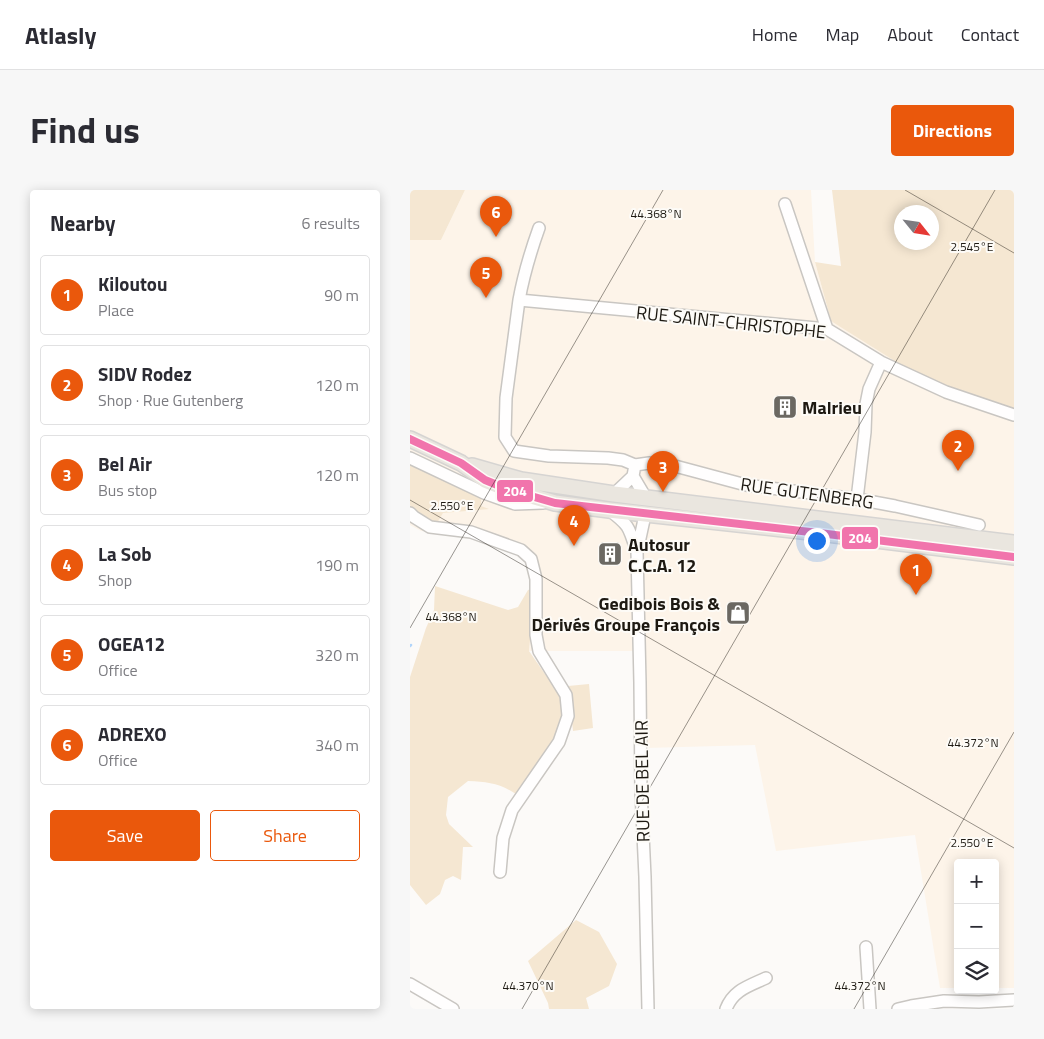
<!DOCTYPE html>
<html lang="en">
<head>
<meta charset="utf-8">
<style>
  :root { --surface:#fff; --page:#f7f7f7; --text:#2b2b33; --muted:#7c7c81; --line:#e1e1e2; --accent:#ea580c }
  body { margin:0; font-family:"Titillium Web",sans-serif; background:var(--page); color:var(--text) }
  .controls { position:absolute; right:15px; bottom:15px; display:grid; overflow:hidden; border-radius:5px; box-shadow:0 2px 12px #0003 }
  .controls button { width:45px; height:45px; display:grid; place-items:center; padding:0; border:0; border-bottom:1px solid var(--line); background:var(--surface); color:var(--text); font:25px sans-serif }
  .compass { position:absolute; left:484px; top:15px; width:45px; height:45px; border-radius:50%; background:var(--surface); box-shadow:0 2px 12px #0003; rotate:120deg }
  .you { position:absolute; left:406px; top:350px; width:18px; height:18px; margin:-12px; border:4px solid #fff; border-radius:50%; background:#1a73e8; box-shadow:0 0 0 8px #1a73e833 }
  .badge { display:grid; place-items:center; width:32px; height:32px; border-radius:50%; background:var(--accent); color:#fff; font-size:16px; font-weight:700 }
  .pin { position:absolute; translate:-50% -41px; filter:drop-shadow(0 1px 2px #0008) }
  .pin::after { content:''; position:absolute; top:26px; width:18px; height:15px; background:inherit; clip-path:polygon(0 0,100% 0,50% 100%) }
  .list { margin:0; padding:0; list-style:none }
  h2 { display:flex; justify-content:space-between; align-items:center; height:65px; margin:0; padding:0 20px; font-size:21px }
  h2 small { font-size:16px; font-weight:400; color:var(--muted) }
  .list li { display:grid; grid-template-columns:32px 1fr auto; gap:15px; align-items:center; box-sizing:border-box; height:80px; margin:0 10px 10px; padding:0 10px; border:1px solid var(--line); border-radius:5px }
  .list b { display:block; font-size:19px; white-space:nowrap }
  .list p { margin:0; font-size:16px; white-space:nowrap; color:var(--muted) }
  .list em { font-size:16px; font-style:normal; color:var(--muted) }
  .actions { display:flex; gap:10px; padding:15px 20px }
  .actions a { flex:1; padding:11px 0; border:1px solid var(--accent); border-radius:5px; text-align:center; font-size:18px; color:var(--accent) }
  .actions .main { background:var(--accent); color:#fff }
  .icon { flex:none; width:28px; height:28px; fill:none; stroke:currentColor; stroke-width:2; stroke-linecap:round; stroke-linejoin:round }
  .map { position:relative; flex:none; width:604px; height:819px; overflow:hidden; border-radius:5px }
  header { display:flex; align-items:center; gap:30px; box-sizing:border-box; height:70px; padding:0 25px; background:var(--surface); border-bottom:1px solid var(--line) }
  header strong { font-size:24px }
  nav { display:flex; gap:28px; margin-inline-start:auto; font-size:18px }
  .intro { display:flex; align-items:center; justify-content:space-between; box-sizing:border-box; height:120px; padding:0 30px }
  h1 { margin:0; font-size:35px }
  .button { padding:12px 22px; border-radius:5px; background:var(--accent); color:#fff; font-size:18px; font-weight:700 }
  main { display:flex; gap:30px; padding:0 30px }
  aside { flex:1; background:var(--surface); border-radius:5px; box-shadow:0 2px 12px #0003 }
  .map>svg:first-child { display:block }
</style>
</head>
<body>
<header>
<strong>Atlasly</strong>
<nav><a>Home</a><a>Map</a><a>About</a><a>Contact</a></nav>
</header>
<div class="intro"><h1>Find us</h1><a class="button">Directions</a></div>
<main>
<aside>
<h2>Nearby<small>6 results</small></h2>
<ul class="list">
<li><span class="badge">1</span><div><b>Kiloutou</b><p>Place</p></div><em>90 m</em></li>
<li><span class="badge">2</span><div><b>SIDV Rodez</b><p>Shop · Rue Gutenberg</p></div><em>120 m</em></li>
<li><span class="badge">3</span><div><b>Bel Air</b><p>Bus stop</p></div><em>120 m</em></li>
<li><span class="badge">4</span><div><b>La Sob</b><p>Shop</p></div><em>190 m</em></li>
<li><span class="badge">5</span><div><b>OGEA12</b><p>Office</p></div><em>320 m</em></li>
<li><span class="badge">6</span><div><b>ADREXO</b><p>Office</p></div><em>340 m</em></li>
</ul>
<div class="actions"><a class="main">Save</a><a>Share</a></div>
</aside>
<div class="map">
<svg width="604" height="819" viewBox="0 0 604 819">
  <rect width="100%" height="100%" fill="#fcfaf8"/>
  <!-- built -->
  <path fill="#fdf4e9" d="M 55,0 L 401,0 L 405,72 L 421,131 L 604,220 L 604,798 L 585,798 L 585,673 L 548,673 L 548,798 L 530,798 L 505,645 L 366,661 L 345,555 L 236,558 L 232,461 L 119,461 L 125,397 L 124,384 L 111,363 L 65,347 L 11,341 L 0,335 L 0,50 L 31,50 Z"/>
  <!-- green -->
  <path fill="#f5e7d2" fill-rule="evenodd" d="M 0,0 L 55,0 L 31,50 L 0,50 Z
    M 422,0 L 604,0 L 604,220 L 570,209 L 504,183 L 421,131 L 405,72 L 431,76 ZM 492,22 L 522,22 L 522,52 L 492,52 Z
    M 0,274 L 71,305 L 71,316 L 79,319 L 33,323 L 27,333 L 11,327 L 5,322 L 0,315 Z
    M 25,396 L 98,420 L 108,417 L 118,400 L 125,397 L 119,461 L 151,507 L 153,519 L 152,532 L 144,550 L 135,566 L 106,604 C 89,593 78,592 58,591 L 38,607 L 36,625 L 39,634 L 63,657 L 53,657 L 51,690 L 43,686 L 35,690 L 30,704 L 16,715 L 0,695 L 0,487 L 16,438 L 24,420 Z
    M 179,494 L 183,538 L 163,541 L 158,496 Z
    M 166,730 L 189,742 L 207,774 L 199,796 L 176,808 L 179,819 L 139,819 L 138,813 L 118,771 Z"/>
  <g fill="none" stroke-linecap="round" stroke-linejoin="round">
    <!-- stream -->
    <path stroke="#b2d5fa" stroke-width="2.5" d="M 0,456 L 1,455"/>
    <defs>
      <path id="minor" d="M 375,14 L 417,139
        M 109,110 C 114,83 120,63 129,38
        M 0,268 L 74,303 L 105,314 L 133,313
        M 225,275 L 239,273 L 265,276 L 336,295 L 447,309 L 485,316 L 569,335
        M 223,286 L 225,275 L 213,270 L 198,268 L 139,266 L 104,261 L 95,247 L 96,208 L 109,110 L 417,139 L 471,172 L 536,202 L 604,225
        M 204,304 L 223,286 L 236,308
        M 447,309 L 455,242 L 456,214 L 459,199 L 471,172
        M 199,320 C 219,335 219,337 226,360
        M 0,323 L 4,327 L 20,337 L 61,342 L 111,360 L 121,369 L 126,389 L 126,445 L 129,461 L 156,505 L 158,526 L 149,552 L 102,620 L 93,648 L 90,682
        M 235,325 L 227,362 L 230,493 L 231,601 L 235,687 L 238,819
        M 456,757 L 460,819
        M 0,794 L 43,819
        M 316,819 C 323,800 339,796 356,788
        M 488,819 L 501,816 L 534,811 L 569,812 L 604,810"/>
      <path id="major" d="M 0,249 L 51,273 L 75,290 L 97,299 L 145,313 L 199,320 L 409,343 L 604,367
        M 62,276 L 111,290 L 204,304 L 604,353"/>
    </defs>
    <!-- minor casing -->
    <use href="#minor" stroke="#c9c6c2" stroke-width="14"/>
    <!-- major casing -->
    <use href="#major" stroke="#d6d4d2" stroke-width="18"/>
    <!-- minor -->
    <use href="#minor" stroke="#fffefe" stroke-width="11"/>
    <!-- major -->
    <use href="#major" stroke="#eae6df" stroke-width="15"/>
    <defs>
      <path id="bus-1" d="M 0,249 L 51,273 L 75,290 L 97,299 L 145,313 L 409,343 L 604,367"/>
    </defs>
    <!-- bus-1 casing -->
    <use href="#bus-1" stroke="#fdfbf7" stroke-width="11"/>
    <!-- bus-1 -->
    <use href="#bus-1" stroke="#f174ac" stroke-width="8"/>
  </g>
  <!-- ticks -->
  <path fill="none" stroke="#1d1912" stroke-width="1" stroke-opacity="0.45" d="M 495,0 L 604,63M 0,310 L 604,658M 0,438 L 253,0M 112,819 L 585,0M 444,819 L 604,542"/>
  <!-- icons -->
  <defs>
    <symbol id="building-square" viewBox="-11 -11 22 22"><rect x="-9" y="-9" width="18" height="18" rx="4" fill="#6b6862" stroke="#fdfbf7"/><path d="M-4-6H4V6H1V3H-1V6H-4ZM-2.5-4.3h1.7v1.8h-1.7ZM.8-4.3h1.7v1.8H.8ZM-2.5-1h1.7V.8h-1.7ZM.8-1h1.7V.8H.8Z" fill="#fff"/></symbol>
    <symbol id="shop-square" viewBox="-11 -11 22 22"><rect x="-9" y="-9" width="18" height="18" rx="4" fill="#6b6862" stroke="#fdfbf7"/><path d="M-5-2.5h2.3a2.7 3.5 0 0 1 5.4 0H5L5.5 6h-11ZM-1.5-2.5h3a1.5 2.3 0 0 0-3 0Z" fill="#fff"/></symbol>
  </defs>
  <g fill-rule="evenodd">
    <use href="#building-square" x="361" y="203" width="28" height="28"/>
    <use href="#building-square" x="186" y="350" width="28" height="28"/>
    <use href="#shop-square" x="314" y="409" width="28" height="28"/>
  </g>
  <g text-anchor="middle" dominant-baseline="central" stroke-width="4" stroke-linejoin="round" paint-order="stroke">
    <!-- street labels -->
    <g font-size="18" fill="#1d1912" stroke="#fdfbf7">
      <text transform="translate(321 132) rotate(6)">RUE SAINT-CHRISTOPHE</text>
      <text transform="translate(397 303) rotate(8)">RUE GUTENBERG</text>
      <text transform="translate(232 591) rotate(-91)">RUE DE BEL AIR</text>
    </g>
    <!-- poi labels -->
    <g font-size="18" font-weight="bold" fill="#1d1912" stroke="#fdfbf7" text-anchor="start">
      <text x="392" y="217">Malrieu</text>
      <text x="218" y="354">Autosur<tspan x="218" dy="21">C.C.A. 12</tspan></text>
      <text x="310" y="413" text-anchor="end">Gedibois Bois &amp;<tspan x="310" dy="21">Dérivés Groupe François</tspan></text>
    </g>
  </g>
  <g font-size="12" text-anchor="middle" fill="#1d1912" stroke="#fdfbf7" stroke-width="4" stroke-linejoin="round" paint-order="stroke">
    <text x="246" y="28">44.368°N</text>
    <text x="562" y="61">2.545°E</text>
    <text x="42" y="320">2.550°E</text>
    <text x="41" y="431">44.368°N</text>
    <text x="563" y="557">44.372°N</text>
    <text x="562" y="657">2.550°E</text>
    <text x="118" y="800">44.370°N</text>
    <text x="450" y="800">44.372°N</text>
  </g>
  <g stroke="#fdfbf7" stroke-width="2">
    <rect x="86" y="289" width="38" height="24" rx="5" fill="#f174ac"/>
    <rect x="431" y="336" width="38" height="24" rx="5" fill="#f174ac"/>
  </g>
  <g font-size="14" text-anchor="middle" font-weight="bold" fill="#fff">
    <text x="105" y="306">204</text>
    <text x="450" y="353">204</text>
  </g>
</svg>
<div class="controls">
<button>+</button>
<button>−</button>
<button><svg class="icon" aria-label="layers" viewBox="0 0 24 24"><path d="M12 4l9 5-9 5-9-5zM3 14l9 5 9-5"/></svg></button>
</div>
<svg class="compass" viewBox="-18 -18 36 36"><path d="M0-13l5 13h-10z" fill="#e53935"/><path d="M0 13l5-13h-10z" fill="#7c7c81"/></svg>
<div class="you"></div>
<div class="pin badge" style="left:506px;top:405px">1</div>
<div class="pin badge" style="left:548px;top:281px">2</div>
<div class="pin badge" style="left:253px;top:302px">3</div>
<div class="pin badge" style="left:164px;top:356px">4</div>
<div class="pin badge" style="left:76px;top:108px">5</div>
<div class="pin badge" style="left:86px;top:47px">6</div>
</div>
</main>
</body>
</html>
